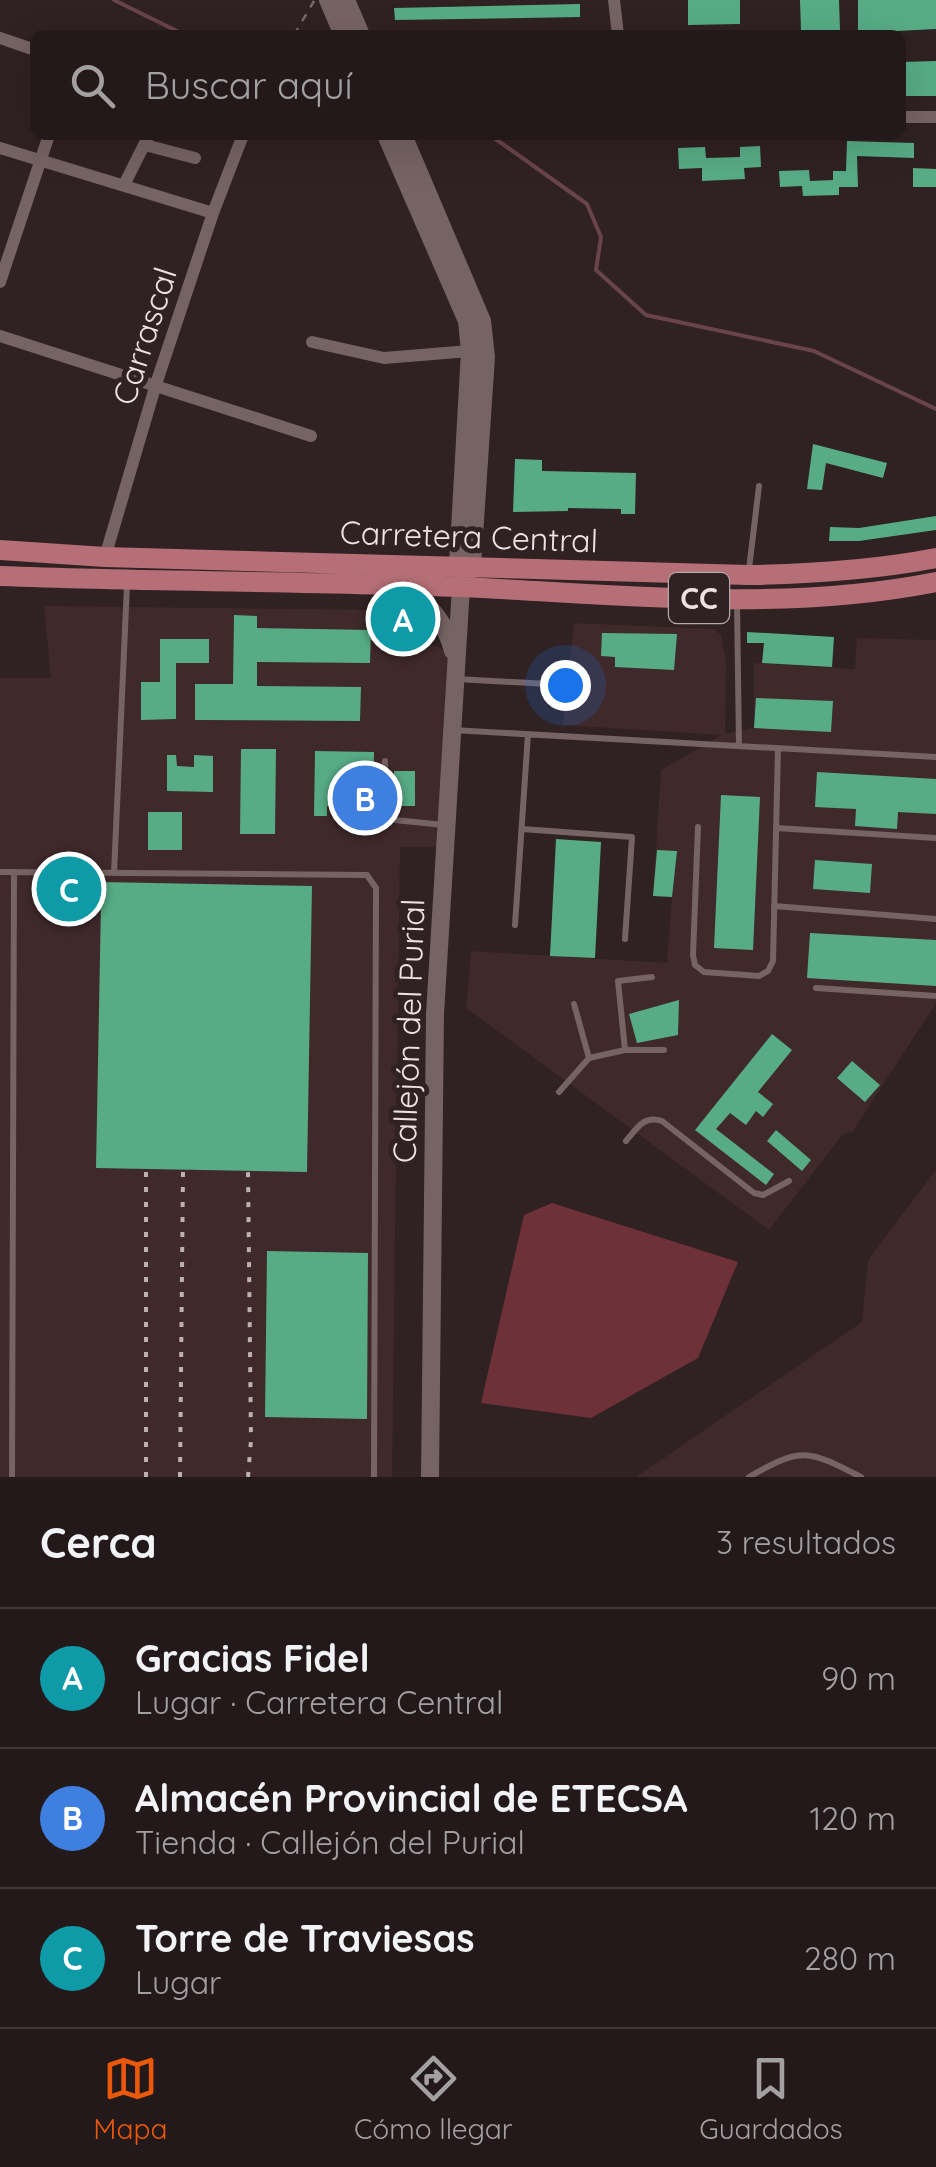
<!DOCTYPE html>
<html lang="es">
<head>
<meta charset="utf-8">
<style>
  :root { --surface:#24191a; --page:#2c2223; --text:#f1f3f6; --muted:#a3a0a2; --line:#413839; --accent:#ea580c }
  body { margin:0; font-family:Quicksand,sans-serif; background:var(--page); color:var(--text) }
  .you { position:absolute; left:565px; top:685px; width:35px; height:35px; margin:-25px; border:8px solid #fff; border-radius:50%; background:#1a73e8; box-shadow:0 0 0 15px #1a73e833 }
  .badge { display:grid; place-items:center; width:65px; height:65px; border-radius:50%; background:var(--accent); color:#fff; font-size:32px; font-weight:700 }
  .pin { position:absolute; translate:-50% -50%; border:5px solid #fff; box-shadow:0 2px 10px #0006 }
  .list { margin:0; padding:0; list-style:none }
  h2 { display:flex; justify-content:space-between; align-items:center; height:130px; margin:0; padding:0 40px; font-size:42px }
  h2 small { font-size:32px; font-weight:400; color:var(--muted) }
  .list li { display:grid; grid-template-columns:65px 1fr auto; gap:30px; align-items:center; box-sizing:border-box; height:140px; padding:0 40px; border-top:2px solid var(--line) }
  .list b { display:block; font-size:38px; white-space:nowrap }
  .list p { margin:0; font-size:32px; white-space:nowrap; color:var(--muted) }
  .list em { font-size:32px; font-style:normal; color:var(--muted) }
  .icon { flex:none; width:55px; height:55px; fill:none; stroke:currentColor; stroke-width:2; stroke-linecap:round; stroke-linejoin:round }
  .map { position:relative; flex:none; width:936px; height:1477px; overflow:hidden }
  .search { position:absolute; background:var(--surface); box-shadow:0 10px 40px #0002; left:30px; right:30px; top:30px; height:110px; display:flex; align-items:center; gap:25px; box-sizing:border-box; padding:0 35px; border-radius:15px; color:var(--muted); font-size:38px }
  .sheet { height:550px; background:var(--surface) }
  nav { display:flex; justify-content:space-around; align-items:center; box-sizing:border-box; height:140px; border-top:2px solid var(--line); background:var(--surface); font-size:28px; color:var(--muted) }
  nav a { display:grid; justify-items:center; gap:5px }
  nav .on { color:var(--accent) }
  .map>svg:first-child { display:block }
</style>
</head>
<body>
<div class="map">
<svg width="936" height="1477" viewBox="0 0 936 1477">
  <rect width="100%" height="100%" fill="#302122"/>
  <!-- built -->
  <path fill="#40292b" d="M 44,606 L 388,610 L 423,641 L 442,649 L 449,660 L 437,847 L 400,847 L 392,1477 L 0,1477 L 0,678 L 51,678 Z
    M 574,623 L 714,629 L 721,635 L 726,661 L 725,734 L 754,728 L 754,663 L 855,669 L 857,638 L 936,640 L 936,1003 L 853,1131 L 842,1135 L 769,1230 L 466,1008 L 471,951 L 667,963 L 672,898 L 653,896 L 661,770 L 722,735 L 563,725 Z
    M 936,1170 L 936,1477 L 636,1477 L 862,1322 L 868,1260 Z"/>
  <!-- green -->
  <path fill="#6e3138" d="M 552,1203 L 738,1262 L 698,1358 L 591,1418 L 481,1403 L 524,1215 Z"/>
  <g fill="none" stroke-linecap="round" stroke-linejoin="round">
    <!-- stream -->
    <path stroke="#69444a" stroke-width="4" d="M 114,0 L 185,35
      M 490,135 L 587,204 L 601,237 L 596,270 L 646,315 L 814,351 L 936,409"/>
  </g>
  <!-- building -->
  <path fill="#57ac86" d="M 688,0 L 740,0 L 740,24 L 688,25 Z
    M 800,0 L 839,0 L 840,30 L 801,31 Z
    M 858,0 L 936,0 L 936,29 L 858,33 Z
    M 580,4 L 580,17 L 395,20 L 394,8 Z
    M 936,61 L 936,96 L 901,96 L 901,62 Z
    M 847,141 L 914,143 L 914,158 L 857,156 L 858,187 L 839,187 L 839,195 L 803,196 L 802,186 L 780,187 L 779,171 L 809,170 L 810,181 L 833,180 L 833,171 L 846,171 Z
    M 760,146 L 761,167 L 744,168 L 745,179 L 702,181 L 702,168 L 679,169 L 678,148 L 705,147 L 706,158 L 740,157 L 740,147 Z
    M 913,168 L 936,169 L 936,187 L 913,187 Z
    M 813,444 L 887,463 L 883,478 L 826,463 L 822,490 L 807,489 Z
    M 515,459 L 542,460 L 542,471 L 636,473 L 635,514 L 621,514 L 621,509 L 568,508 L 568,511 L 513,512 Z
    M 936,516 L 936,530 L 859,541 L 829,541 L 830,527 L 859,528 Z
    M 234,615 L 257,616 L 257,628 L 371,630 L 370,663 L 257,662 L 257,686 L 361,687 L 360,721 L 195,720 L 195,684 L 233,684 Z
    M 747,632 L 834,637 L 832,667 L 762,663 L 764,643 L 747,643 Z
    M 602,633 L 677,634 L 674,670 L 615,667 L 615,657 L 601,656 Z
    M 160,639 L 209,639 L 209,663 L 176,663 L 176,719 L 141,720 L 141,682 L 160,682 Z
    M 756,698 L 833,701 L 831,732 L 754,728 Z
    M 241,749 L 276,749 L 275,834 L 240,834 Z
    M 315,751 L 374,752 L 373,807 L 327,806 L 327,816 L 314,816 Z
    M 167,755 L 176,755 L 177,766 L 194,767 L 194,755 L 213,756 L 213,792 L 167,791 Z
    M 394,771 L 415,771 L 415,806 L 394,806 Z
    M 817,772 L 936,779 L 936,814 L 898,812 L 897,829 L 855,826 L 856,809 L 815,807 Z
    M 721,795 L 760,797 L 753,950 L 714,948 Z
    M 148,812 L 182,812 L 182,850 L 148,850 Z
    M 556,839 L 601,842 L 595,958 L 550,956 Z
    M 657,850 L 677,851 L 672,897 L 653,896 Z
    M 815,860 L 872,864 L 870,893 L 813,889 Z
    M 101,882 L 312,886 L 307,1172 L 96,1168 L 101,903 L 53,902 L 53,883 L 101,885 Z
    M 810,933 L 936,940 L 936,986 L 807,978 Z
    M 679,1000 L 678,1035 L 637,1043 L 629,1014 Z
    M 772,1034 L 792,1050 L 758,1092 L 773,1104 L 763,1117 L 756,1111 L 746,1125 L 730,1113 L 716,1129 L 774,1174 L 766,1185 L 695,1130 Z
    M 852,1061 L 880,1085 L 865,1102 L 837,1078 Z
    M 776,1130 L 811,1160 L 802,1171 L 767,1141 Z
    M 267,1251 L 368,1253 L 367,1419 L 265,1417 Z"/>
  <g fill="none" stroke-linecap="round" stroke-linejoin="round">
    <!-- path -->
    <path stroke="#786a6b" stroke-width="2.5" stroke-dasharray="8 8" stroke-linecap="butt" d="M 294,35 L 314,1"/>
    <!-- service -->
    <path stroke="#766364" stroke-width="6" d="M 749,569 L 759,486
      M 737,602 L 739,746
      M 456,679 L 549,684
      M 452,730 L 936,757
      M 385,761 L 385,819 L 444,825
      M 698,827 L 693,955 L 695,965 L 704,972 L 759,976 L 768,971 L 773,961 L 778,748
      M 776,828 L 936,838
      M 522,829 L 632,837 L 625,939
      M 0,872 L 367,875 L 376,888 L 374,1477
      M 114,873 L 127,585
      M 774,906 L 936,919
      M 515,925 L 528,734
      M 816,988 L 936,996
      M 574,1004 L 589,1058
      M 625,1050 L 618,981 L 652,977
      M 559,1092 L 589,1058 L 625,1050 L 664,1050
      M 626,1141 C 637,1128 644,1115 662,1121 L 754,1193 L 763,1195 L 789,1181
      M 12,1477 L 14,872
      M 749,1477 C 801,1447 807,1449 861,1477"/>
    <!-- minor -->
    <path stroke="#766364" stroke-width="12" d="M 614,0 L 618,35
      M 0,38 L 35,50
      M 901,117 L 936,117
      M 145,145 L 195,158
      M 0,148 L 213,213
      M 124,185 L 149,135
      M 0,282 L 49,135
      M 0,336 L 311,436
      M 312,342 L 384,358 L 470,351
      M 105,557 L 156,384 L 213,213 L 243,135"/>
    <!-- tertiary -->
    <path stroke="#766364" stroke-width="18" d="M 402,585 C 427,601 446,622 453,651
      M 430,1477 L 435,1014 L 461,587"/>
    <!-- secondary -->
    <path stroke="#766364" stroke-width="18" d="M 328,0 L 343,35
      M 346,0 L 361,35
      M 386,135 L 467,321 L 470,351 L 458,565 L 461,587 L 472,565 L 486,357 L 482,321 L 403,135"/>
    <!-- primary -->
    <path stroke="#b66f76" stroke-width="20" d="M 0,550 L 105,557 L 748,575 C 812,574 873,570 936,558
      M 0,576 C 154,582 307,581 461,587 C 619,594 780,613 936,582"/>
    <!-- rail -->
    <path stroke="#bcb0b0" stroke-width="4" stroke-dasharray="5 10" stroke-linecap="butt" d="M 146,1477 L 146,1169
      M 180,1477 L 183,1170
      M 248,1477 L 251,1440 L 248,1171"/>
  </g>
  <g text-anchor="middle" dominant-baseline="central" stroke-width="10" stroke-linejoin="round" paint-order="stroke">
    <!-- shield labels -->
    <rect fill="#302122" stroke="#b4a8a8" stroke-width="2.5" x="669" y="573" width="60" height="50" rx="8"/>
    <g font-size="30" font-weight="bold" fill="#ede2e2">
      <text x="699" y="598">CC</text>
    </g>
    <!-- street labels -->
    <g font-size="32" fill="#ede2e2" stroke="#302122">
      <text transform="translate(144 336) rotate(-72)">Carrascal</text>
      <text transform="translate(469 536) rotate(2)">Carretera Central</text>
      <text transform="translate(408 1031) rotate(-88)">Callejón del Purial</text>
    </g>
  </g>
</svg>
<div class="you"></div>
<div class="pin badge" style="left:403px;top:619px;background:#0f9aa8">A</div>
<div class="pin badge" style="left:365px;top:798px;background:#3f7fe0">B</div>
<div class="pin badge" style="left:69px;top:889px;background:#0f9aa8">C</div>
<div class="search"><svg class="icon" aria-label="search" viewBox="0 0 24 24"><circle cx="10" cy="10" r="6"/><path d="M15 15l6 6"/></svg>Buscar aquí</div>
</div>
<section class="sheet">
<h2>Cerca<small>3 resultados</small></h2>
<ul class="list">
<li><span class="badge" style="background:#0f9aa8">A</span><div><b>Gracias Fidel</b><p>Lugar · Carretera Central</p></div><em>90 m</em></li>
<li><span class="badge" style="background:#3f7fe0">B</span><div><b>Almacén Provincial de ETECSA</b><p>Tienda · Callejón del Purial</p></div><em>120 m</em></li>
<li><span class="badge" style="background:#0f9aa8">C</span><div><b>Torre de Traviesas</b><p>Lugar</p></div><em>280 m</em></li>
</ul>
</section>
<nav>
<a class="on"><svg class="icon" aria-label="map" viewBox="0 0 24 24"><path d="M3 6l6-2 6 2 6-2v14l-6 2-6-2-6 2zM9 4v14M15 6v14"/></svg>Mapa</a>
<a><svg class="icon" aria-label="directions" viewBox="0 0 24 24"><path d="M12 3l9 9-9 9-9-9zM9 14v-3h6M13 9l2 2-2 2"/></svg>Cómo llegar</a>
<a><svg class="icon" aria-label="saved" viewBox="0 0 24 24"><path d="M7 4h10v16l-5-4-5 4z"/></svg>Guardados</a>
</nav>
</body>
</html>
